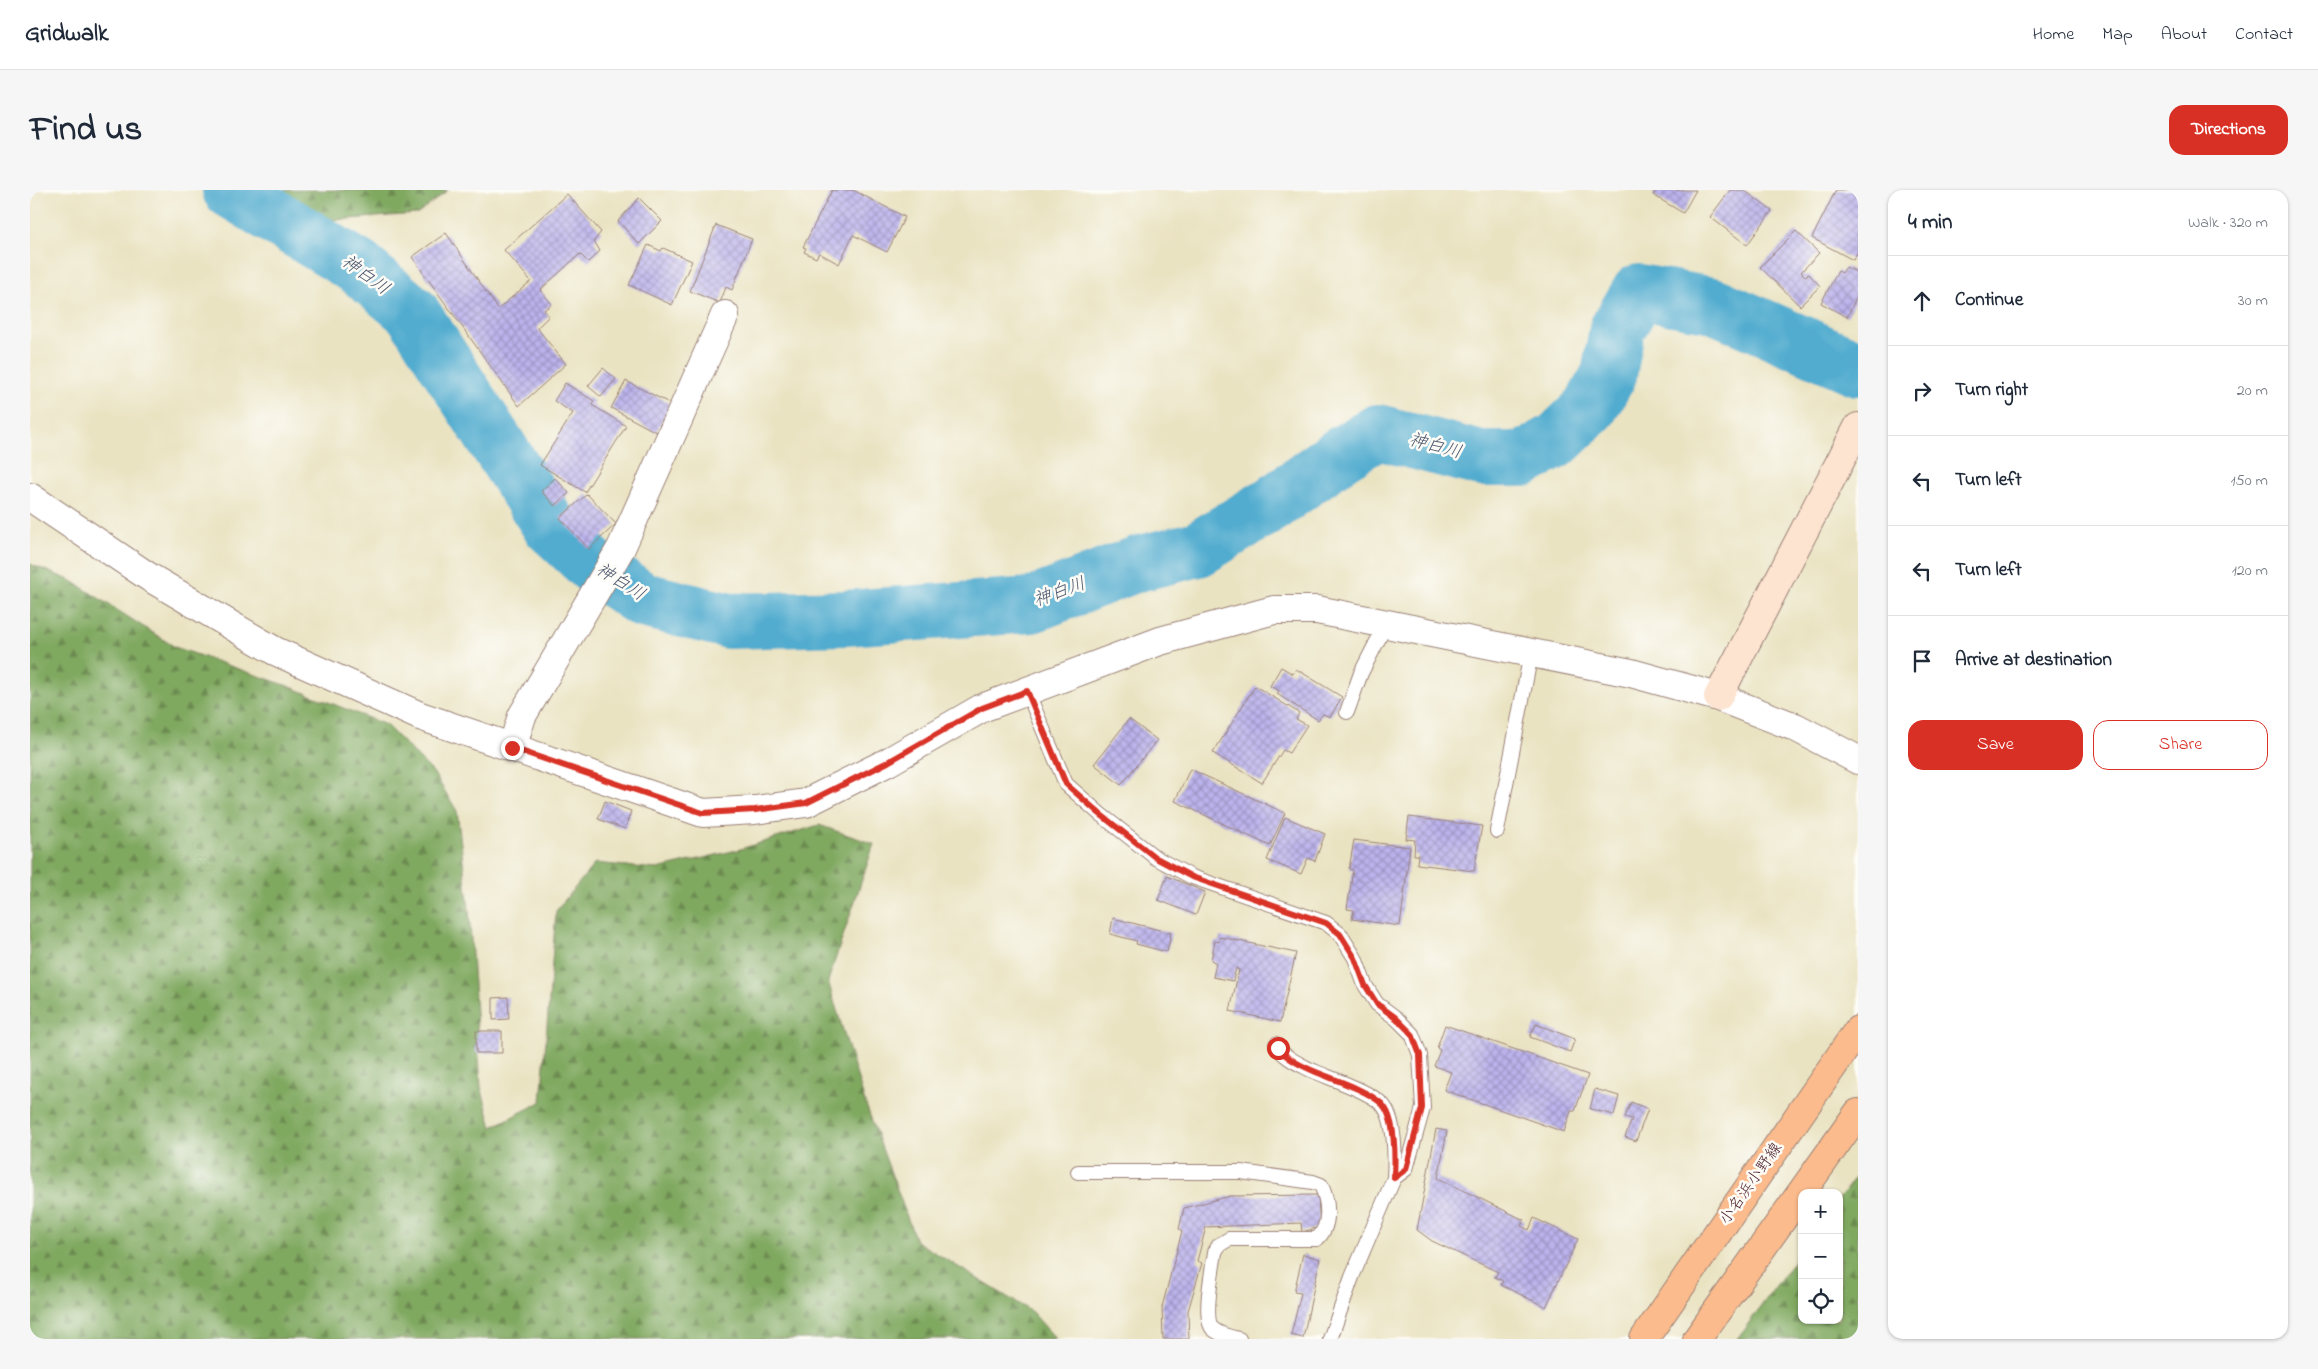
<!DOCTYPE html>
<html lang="en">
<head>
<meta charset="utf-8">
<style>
  :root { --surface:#fff; --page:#f6f6f7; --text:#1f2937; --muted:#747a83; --line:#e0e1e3; --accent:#d93025 }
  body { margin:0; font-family:"Indie Flower","Klee One",sans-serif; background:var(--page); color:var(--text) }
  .controls { position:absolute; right:15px; bottom:15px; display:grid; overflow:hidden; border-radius:10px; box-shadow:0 1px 4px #0004 }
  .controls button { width:45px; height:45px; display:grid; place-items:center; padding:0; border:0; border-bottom:1px solid var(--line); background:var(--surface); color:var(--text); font:25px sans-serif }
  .stop { position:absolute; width:15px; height:15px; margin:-11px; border:4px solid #d93025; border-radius:50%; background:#fff }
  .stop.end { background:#d93025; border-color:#fff; box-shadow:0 1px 5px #0008 }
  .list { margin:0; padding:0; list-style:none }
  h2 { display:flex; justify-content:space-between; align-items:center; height:65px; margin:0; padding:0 20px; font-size:21px }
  h2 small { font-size:16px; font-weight:400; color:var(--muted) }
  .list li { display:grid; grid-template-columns:32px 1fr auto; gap:15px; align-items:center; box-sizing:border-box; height:90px; padding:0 20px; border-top:1px solid var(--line) }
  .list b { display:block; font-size:19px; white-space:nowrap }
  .list em { font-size:16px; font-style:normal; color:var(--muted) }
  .actions { display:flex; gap:10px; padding:15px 20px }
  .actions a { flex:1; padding:11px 0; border:1px solid var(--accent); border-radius:15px; text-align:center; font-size:18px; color:var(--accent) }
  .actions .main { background:var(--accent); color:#fff }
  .icon { flex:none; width:28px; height:28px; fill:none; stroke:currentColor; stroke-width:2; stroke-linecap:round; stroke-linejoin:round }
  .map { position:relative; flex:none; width:1828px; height:1149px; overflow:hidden; border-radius:15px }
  header { display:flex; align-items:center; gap:30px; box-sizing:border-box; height:70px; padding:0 25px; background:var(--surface); border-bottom:1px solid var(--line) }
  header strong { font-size:24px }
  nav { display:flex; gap:28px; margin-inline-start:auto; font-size:18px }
  .intro { display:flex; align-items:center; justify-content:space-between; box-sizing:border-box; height:120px; padding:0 30px }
  h1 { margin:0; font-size:35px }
  .button { padding:12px 22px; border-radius:15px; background:var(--accent); color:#fff; font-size:18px; font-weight:700 }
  main { display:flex; gap:30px; padding:0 30px }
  aside { flex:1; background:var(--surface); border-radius:15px; box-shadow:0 1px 4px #0004 }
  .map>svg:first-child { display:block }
</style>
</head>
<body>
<header>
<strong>Gridwalk</strong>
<nav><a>Home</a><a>Map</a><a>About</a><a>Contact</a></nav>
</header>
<div class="intro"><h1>Find us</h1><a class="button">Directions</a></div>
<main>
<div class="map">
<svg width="1828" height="1149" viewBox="0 0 1828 1149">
  <defs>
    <pattern id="forest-firs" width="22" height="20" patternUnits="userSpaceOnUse" patternTransform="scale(1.25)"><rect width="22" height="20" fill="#80a960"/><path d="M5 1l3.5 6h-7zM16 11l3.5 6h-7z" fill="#6b894f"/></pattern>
    <pattern id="building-cross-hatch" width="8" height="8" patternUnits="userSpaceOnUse" patternTransform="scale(1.25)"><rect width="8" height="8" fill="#bbb3ec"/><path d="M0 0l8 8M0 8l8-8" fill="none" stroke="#9a91bf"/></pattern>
  </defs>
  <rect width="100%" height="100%" fill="#fdfcf7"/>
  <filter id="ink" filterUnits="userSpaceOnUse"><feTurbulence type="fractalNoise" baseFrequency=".02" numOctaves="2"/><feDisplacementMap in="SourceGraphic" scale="10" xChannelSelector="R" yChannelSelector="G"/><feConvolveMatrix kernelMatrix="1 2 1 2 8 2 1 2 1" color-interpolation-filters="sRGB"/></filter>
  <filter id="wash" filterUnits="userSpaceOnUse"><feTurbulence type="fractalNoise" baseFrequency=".0096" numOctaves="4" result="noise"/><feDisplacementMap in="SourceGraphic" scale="20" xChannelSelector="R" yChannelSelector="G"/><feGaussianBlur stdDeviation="1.12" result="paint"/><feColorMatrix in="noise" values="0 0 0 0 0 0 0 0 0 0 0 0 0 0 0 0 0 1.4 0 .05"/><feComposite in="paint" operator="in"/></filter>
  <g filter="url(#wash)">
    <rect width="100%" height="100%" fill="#eae3c2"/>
    <!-- forest -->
    <path fill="url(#forest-firs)" stroke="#656446" d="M 192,0 L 418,0 L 388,24 L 264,33 Z
      M 0,374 L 42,391 L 145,457 L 258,496 L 356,535 L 403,582 L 427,621 L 439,720 L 451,897 L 462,937 L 511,912 L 526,721 L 565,673 L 627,679 L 707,660 L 789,635 L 844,654 L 798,791 L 835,912 L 886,1051 L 1002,1122 L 1026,1149 L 0,1149 Z
      M 1828,983 L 1828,1149 L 1707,1149 L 1772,1060 L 1772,1130 L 1809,1130 L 1809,1009 Z"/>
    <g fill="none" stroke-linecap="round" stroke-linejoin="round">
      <!-- river -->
      <path stroke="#51accf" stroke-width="56" d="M 200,0 L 329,78 L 382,122 L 520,336 L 564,377 L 613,410 L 699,431 L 815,428 L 1002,415 L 1107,374 L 1168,359 L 1245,312 L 1311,264 L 1348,242 L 1451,269 L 1493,269 L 1527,250 L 1560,218 L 1579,185 L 1587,139 L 1609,102 L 1683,115 L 1828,178"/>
    </g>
    <g id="blocks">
      <!-- building -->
      <path fill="url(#building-cross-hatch)" d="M 802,0 L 823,0 L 875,27 L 857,62 L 823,45 L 809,74 L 789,63 L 786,68 L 774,62 L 776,58 L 773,57 Z
        M 1626,0 L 1666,0 L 1653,23 L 1623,5 Z
        M 1700,0 L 1714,0 L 1742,21 L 1717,55 L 1680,27 Z
        M 1806,0 L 1828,0 L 1828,61 L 1823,70 L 1782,48 Z
        M 537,4 L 571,42 L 564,51 L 570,61 L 558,72 L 550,64 L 510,100 L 522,114 L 514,120 L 519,126 L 507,138 L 536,174 L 489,216 L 382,67 L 416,43 L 468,119 L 501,91 L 474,60 Z
        M 609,8 L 632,31 L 609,54 L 588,31 Z
        M 686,35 L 722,49 L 702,100 L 696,97 L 690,113 L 660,101 Z
        M 1766,41 L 1789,63 L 1771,82 L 1775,86 L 1779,84 L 1790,96 L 1770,116 L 1730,77 Z
        M 618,55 L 631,61 L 633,58 L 662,71 L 642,115 L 599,95 Z
        M 1816,77 L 1828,83 L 1828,104 L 1817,127 L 1791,113 L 1808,81 L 1812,83 Z
        M 573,178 L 586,189 L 571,207 L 558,196 Z
        M 596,191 L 641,214 L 626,242 L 581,218 Z
        M 535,193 L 564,211 L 562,215 L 596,236 L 555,302 L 510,275 L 543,223 L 524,211 Z
        M 525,288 L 539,303 L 525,316 L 511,301 Z
        M 557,304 L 586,334 L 559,359 L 530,328 Z
        M 1251,477 L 1263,484 L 1266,479 L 1312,507 L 1300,527 L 1293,524 L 1288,530 L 1247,504 L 1249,501 L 1240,496 Z
        M 1225,496 L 1269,523 L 1266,529 L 1277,535 L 1259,563 L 1253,560 L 1232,593 L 1183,563 Z
        M 1099,529 L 1127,550 L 1091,595 L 1064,574 Z
        M 1160,579 L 1255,623 L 1240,656 L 1145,611 Z
        M 575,611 L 601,621 L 595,639 L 568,629 Z
        M 1255,627 L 1295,644 L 1285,671 L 1278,668 L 1271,684 L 1237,670 Z
        M 1379,627 L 1452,636 L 1444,681 L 1387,674 L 1388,665 L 1384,665 L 1385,650 L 1376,649 Z
        M 1324,650 L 1380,657 L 1370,736 L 1322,729 L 1324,720 L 1317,719 L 1323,680 L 1319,679 Z
        M 1137,686 L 1175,702 L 1166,725 L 1128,710 Z
        M 1083,728 L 1141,743 L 1137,762 L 1106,754 L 1107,751 L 1080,744 Z
        M 1190,747 L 1266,763 L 1250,832 L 1200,821 L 1209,780 L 1206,778 L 1203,791 L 1183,787 L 1186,773 L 1181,770 L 1185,751 L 1189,752 Z
        M 478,807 L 479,829 L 463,830 L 463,808 Z
        M 1506,834 L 1545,849 L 1540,862 L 1500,847 Z
        M 1415,835 L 1558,885 L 1545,921 L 1541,921 L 1534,942 L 1414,900 L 1421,882 L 1404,876 L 1410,860 L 1407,858 Z
        M 446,841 L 472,841 L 472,863 L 446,863 Z
        M 1565,899 L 1589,906 L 1584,925 L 1560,919 Z
        M 1601,912 L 1618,919 L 1606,951 L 1595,947 L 1602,929 L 1595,927 Z
        M 1406,939 L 1417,941 L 1408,988 L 1494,1030 L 1491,1036 L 1499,1040 L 1504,1028 L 1548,1049 L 1516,1117 L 1471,1095 L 1473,1091 L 1465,1087 L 1468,1082 L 1402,1051 L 1387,1040 Z
        M 1288,1005 L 1290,1037 L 1272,1042 L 1271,1033 L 1176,1037 L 1167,1071 L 1172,1073 L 1158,1121 L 1159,1149 L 1133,1149 L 1132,1117 L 1152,1041 L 1149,1039 L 1154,1018 L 1200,1006 Z
        M 1273,1064 L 1290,1069 L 1273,1148 L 1261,1145 L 1271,1103 L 1264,1102 Z"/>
    </g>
  </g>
  <g filter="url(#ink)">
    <use href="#blocks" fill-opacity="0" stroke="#9a8176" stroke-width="1"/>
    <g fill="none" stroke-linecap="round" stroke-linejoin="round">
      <defs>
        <path id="lane" d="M 997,501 L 1036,594 L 1070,624 L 1126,668 L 1162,687 L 1296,733 L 1310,744 L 1325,768 L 1335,795 L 1347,814 L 1366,828 L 1382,844 L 1390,865 L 1393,918 L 1376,979 L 1364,988 L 1322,1087 L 1300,1149
          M 1317,522 L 1331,483 L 1356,434
          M 1467,641 L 1501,463
          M 1246,854 C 1253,867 1267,873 1279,879 C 1299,888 1337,900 1352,914 C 1366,928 1365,970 1364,988
          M 1048,982 L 1211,982 L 1283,992 L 1291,995 C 1299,1012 1301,1036 1287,1049 L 1199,1049 L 1189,1055 L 1185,1062 C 1183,1078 1172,1129 1183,1139 C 1190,1145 1200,1147 1209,1149"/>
        <path id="street" d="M 0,307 L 119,387 L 245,461 L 390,526 L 673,623 L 725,620 L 776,613 L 858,572 L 952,518 L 1130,451 L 1244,420 L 1287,420 L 1601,483 L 1688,507 L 1765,537 L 1828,570
          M 482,558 L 492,526 L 591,358 L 695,125"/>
        <path id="secondary" d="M 1688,507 L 1828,237"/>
        <path id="primary" d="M 1614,1149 L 1828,840
          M 1667,1149 L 1828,923"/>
      </defs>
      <!-- lane casing -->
      <use href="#lane" stroke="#9a8176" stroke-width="16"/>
      <!-- street casing -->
      <use href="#street" stroke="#9a8176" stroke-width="30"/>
      <!-- secondary casing -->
      <use href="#secondary" stroke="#9a8176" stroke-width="30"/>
      <!-- primary casing -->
      <use href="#primary" stroke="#9a8176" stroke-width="30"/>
      <!-- lane -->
      <use href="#lane" stroke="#fff" stroke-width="14"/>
      <!-- street -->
      <use href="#street" stroke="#fff" stroke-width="28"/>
      <!-- secondary -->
      <use href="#secondary" stroke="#fde4d1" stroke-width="28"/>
      <!-- primary -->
      <use href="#primary" stroke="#fbbb8c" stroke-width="28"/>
    </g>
  </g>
  <g fill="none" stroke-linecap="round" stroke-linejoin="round" filter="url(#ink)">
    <!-- route -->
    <path stroke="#d93025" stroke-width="6" d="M 482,558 L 673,623 L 725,620 L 776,613 L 858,572 L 952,518 L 997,501 L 1036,594 L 1070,624 L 1126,668 L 1162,687 L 1296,733 L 1310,744 L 1325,768 L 1335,795 L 1347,814 L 1366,828 L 1382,844 L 1390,865 L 1392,918 L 1376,979 L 1364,988 C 1365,970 1366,928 1352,914 C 1337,900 1305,890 1286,882 C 1272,876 1259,870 1248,858"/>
  </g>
  <g text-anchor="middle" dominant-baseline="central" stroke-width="5" stroke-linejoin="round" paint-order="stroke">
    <!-- street labels -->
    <g font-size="16" fill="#4a1f2b" stroke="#fdfcf7">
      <text transform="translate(1721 994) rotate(-55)">小名浜小野線</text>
    </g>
    <!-- water labels -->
    <g font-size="18" font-style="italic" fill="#4d576d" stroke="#fdfcf7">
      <text transform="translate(335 86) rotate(36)">神白川</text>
      <text transform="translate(1405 257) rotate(15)">神白川</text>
      <text transform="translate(590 393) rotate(32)">神白川</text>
      <text transform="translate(1030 403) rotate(-20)">神白川</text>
    </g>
  </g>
</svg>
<div class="controls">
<button>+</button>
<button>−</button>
<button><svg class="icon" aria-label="locate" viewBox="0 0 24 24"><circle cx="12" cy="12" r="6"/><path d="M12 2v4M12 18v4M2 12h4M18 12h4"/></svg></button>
</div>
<div class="stop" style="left:1248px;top:858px"></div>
<div class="stop end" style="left:482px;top:558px"></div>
</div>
<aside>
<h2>4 min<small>Walk · 320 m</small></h2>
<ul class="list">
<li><svg class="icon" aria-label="ahead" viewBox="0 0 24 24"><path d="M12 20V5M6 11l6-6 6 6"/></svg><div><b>Continue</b></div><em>30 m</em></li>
<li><svg class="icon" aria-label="right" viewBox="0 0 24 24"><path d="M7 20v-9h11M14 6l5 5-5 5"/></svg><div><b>Turn right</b></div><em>20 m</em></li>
<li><svg class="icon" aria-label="left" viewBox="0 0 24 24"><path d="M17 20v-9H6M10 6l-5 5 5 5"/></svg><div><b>Turn left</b></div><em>150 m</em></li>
<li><svg class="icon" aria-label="left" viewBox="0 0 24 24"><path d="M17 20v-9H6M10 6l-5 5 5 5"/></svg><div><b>Turn left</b></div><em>120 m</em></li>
<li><svg class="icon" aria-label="arrive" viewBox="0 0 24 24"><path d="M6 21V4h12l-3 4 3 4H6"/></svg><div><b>Arrive at destination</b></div></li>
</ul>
<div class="actions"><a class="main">Save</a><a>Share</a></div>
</aside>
</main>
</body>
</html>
